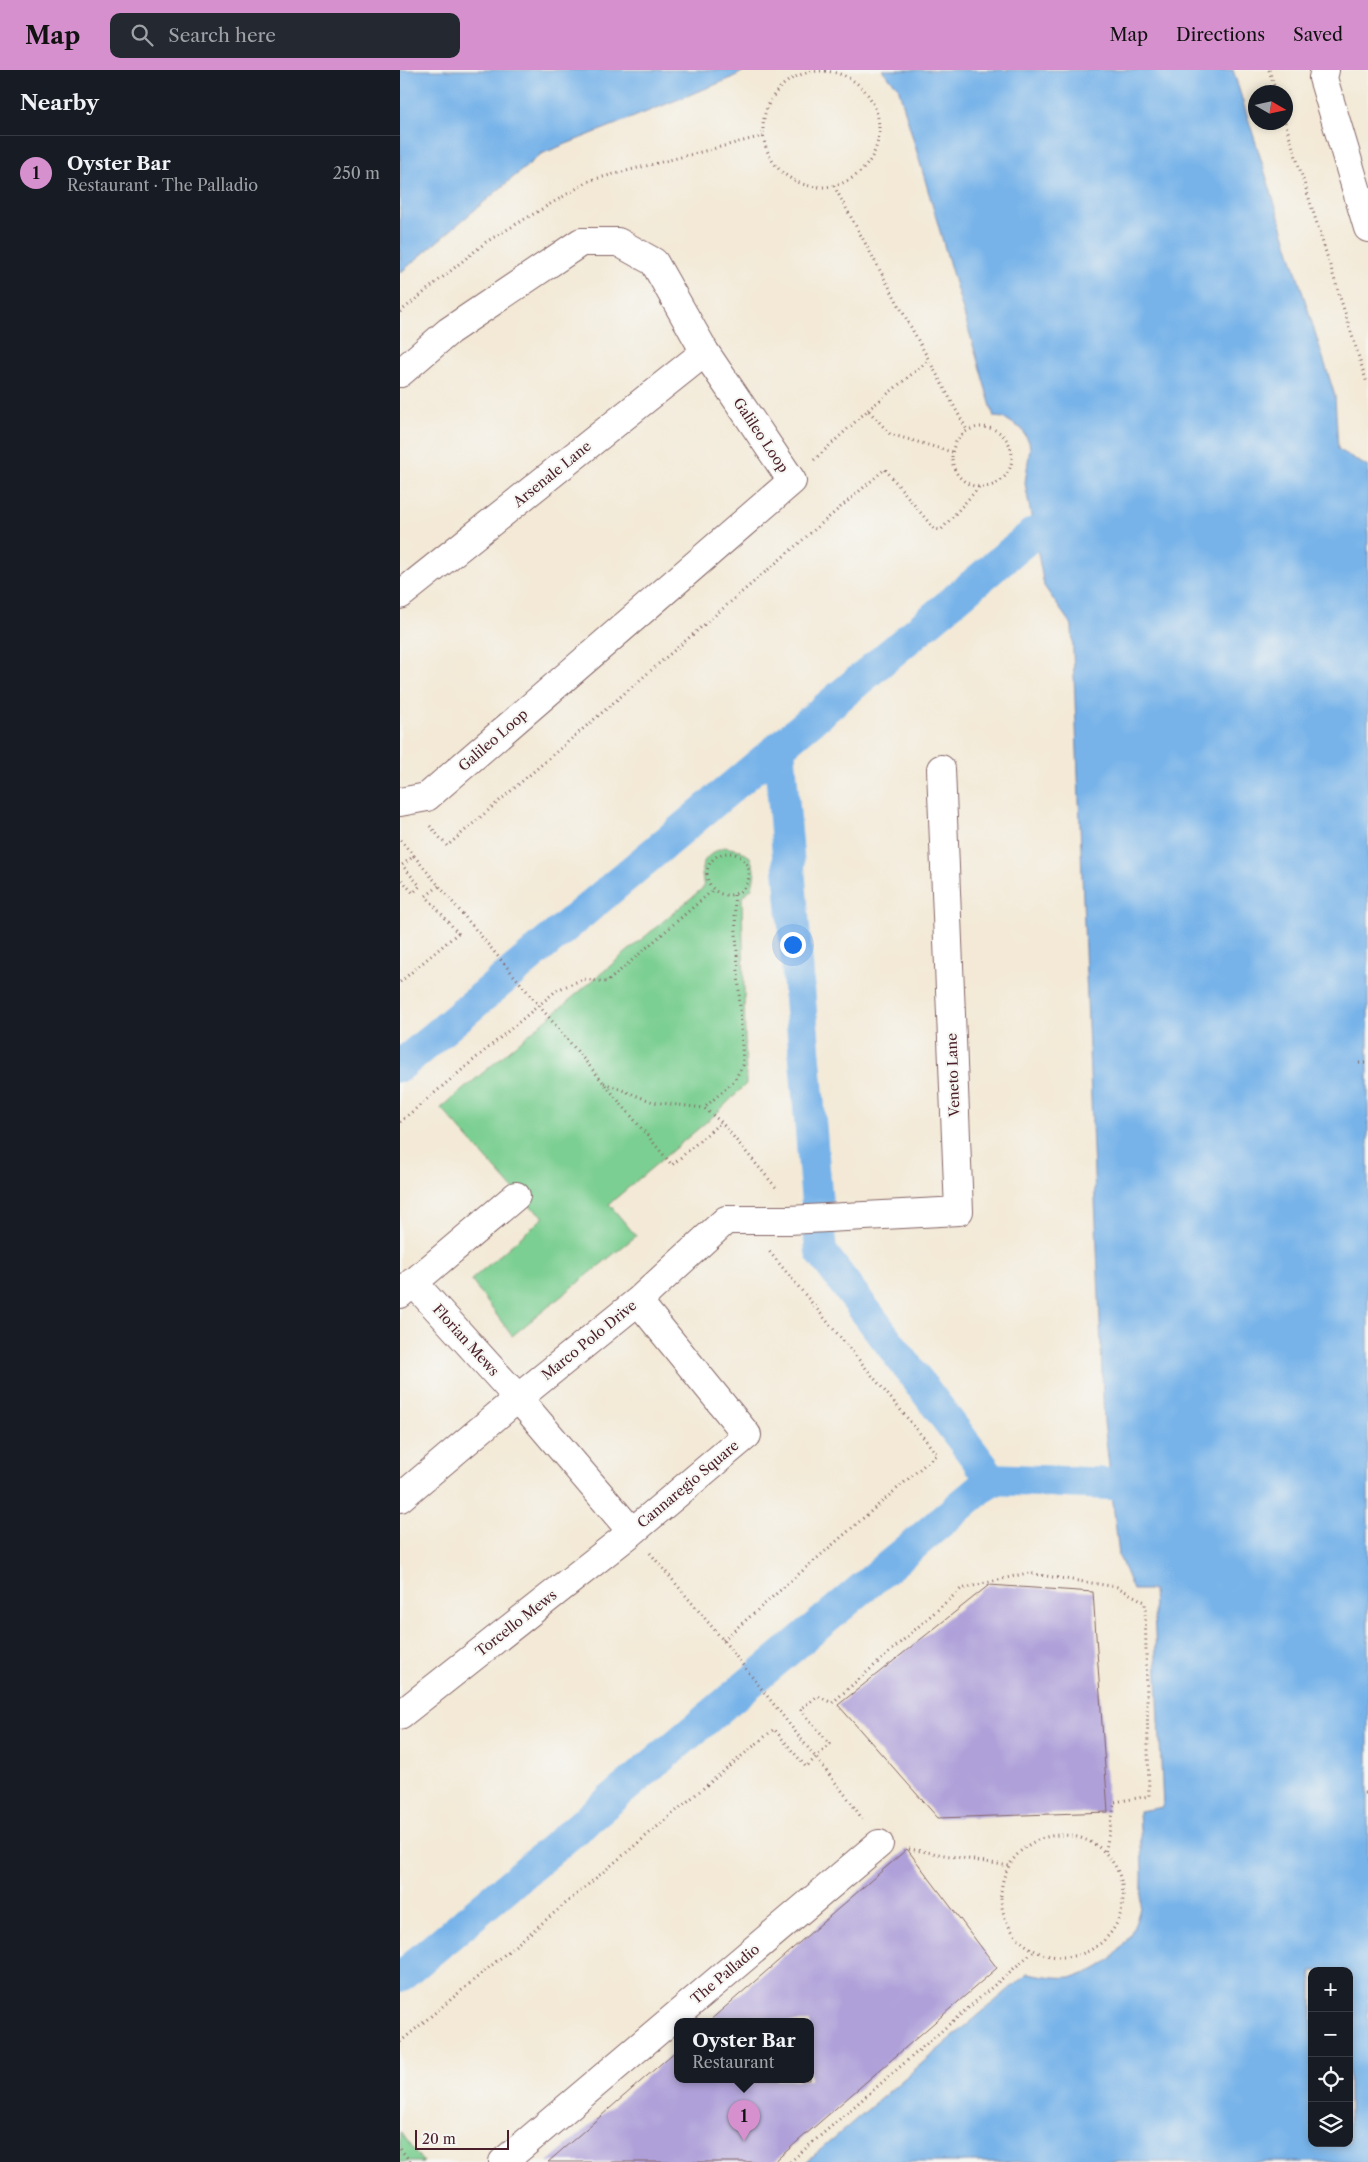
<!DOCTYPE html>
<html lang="en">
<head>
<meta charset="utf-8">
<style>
  :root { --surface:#171b24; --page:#242831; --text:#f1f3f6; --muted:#9ea1a6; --line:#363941; --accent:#d690ce }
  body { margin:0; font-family:"Libre Caslon Text",serif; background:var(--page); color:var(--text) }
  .controls { position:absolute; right:15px; bottom:15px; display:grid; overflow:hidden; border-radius:10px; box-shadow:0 2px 8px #0003 }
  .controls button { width:45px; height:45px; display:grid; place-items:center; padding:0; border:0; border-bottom:1px solid var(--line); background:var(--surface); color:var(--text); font:25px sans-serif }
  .compass { position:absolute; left:848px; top:15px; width:45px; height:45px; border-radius:50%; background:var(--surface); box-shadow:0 2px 8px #0003; rotate:99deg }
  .scale { position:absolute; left:15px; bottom:12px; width:94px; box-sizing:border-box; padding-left:5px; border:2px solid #4a1f2b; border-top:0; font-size:14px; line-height:18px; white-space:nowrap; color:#4a1f2b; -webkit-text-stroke:4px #f6f6f2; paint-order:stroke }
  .you { position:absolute; left:392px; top:874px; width:18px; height:18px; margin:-12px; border:4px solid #fff; border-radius:50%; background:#1a73e8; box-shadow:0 0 0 8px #1a73e833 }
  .badge { display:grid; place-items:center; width:32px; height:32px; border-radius:50%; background:var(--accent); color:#111; font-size:16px; font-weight:700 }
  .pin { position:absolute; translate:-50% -41px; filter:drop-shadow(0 1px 2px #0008) }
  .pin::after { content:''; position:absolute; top:26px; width:18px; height:15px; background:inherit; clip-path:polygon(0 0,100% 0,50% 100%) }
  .popup { position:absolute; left:274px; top:1948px; width:140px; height:65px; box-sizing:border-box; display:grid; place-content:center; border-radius:10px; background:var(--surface); filter:drop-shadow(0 1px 4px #0005); font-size:16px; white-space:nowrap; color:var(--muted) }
  .popup b { font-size:19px; color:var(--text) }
  .popup::after { content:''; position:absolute; left:50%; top:100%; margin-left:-10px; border:10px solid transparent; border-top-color:var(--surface) }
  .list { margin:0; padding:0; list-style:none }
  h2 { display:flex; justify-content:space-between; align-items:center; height:65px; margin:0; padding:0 20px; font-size:21px }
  h2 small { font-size:16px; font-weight:400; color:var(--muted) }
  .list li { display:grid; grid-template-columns:32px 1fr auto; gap:15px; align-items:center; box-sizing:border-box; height:75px; padding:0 20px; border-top:1px solid var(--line) }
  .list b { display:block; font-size:19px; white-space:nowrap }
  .list p { margin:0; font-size:16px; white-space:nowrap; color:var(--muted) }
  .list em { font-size:16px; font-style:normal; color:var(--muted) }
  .icon { flex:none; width:28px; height:28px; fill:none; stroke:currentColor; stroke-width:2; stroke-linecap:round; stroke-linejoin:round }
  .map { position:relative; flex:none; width:968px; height:2092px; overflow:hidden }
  header { display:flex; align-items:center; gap:30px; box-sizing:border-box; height:70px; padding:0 25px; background:var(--accent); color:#111 }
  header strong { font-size:24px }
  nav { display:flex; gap:28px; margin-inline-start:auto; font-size:18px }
  .search { width:350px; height:45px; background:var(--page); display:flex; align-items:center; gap:12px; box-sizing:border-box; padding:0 18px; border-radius:10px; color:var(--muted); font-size:19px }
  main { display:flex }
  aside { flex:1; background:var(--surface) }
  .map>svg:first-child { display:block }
</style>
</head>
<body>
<header>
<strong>Map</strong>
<div class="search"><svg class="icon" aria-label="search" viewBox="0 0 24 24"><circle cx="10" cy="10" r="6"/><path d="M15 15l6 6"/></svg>Search here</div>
<nav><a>Map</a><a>Directions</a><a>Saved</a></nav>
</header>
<main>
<aside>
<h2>Nearby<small></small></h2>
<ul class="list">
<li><span class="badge">1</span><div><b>Oyster Bar</b><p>Restaurant · The Palladio</p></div><em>250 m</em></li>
</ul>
</aside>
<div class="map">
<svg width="968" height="2092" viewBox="0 0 968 2092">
  <rect width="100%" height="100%" fill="#f6f6f2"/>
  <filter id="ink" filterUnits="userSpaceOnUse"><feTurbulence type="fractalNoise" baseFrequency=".02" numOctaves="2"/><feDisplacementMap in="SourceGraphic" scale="10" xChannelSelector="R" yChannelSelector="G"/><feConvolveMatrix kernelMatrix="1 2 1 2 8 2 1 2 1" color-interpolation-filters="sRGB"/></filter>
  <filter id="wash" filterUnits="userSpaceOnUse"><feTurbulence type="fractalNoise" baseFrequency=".0096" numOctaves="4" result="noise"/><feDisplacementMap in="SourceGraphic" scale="20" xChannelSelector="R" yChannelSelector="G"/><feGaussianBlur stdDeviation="1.12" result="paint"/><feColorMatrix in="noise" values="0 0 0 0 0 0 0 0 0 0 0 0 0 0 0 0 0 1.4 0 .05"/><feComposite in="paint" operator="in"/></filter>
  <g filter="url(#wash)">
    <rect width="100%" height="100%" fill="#f3e9d6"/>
    <!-- green -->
    <path fill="#7ccf92" stroke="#63775e" d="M 324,777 L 340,780 L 350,787 L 355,802 L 352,818 L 342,827 L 346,1014 L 318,1042 L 209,1134 L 236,1166 L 112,1266 L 71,1210 L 144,1147 L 124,1131 L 41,1038 L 304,817 C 299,794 302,787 324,777 Z
      M 0,2061 L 23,2092 L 0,2092 Z"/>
    <!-- water -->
    <path fill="#77b3e9" stroke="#60698a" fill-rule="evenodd" d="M 0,0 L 345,0 L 332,8 L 141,84 L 0,203 Z
      M 482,0 L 833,0 L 935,326 L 938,379 L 968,397 L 968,2092 L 406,2092 L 628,1903 C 645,1906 664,1910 681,1905 C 715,1896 738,1862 741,1829 C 744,1801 740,1769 739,1741 L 763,1737 L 753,1520 L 733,1520 L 719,1486 L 704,1352 L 672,556 L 644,516 L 625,413 L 630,378 L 629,372 L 622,359 L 604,348 L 594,347 L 498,17 ZM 912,1901 L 949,1901 L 949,2073 L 912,2073 Z"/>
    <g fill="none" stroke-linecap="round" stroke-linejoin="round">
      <!-- canal -->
      <path stroke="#77b3e9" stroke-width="32" d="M 379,677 L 421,1182 L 592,1409
        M 0,996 L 634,463
        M 0,1907 L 592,1409 L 711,1414"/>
    </g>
    <g id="blocks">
      <!-- building -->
      <path fill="#afa0d9" d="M 589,1515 L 693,1522 L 708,1742 L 538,1748 L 438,1635 Z
        M 507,1779 L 597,1898 L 374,2092 L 148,2092 L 278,1979 L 278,2010 L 410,2010 L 410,1952 L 308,1952 Z"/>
    </g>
  </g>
  <g filter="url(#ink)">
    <use href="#blocks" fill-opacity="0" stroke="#856667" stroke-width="1"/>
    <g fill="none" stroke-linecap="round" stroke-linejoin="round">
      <defs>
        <path id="minor" d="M 925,0 L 923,8 L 968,158
          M 0,303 L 49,261 L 181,172 L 218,172 L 254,192 L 305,282 L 392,411 L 27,727 L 0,732
          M 0,525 L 305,282
          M 13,1212 L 118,1328 L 232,1462
          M 0,1224 L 116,1126
          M 0,1428 L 118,1328 L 238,1231 L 326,1150 L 389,1150 L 559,1141 L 541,699
          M 0,1645 L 232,1462 L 347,1365 L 238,1231
          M 103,2092 L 479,1774"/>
      </defs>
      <!-- minor casing -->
      <use href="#minor" stroke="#856667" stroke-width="30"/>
      <!-- path -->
      <path stroke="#856667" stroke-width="3" stroke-dasharray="1 4" stroke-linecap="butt" d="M 869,0 L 876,22
        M363 59a58 58 0 1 1 116 0a58 58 0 1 1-116 0Z
        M 885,52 L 967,313
        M 434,116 L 567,360
        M 0,242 L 86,172 L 191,110 L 363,66
        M 468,340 L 529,290
        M552 387a30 30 0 1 1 60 0a30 30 0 1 1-60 0Z
        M 414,390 L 468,340 L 490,364 L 552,382
        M 30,756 L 47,776 L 485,399 L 534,459 L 541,460 L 579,417
        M 0,770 L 14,786 L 2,795 L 20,816 L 13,823 L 0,808
        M307 804a21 21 0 1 1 42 0a21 21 0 1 1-42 0Z
        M 334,825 L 343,995 L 334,1011 L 304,1038 L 321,1052 L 378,1120
        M 0,912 L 58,863 L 26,826 L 39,816
        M 167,969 L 272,1095 L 321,1052
        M 959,993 L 968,993
        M 204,1013 L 253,1032 L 304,1038
        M 0,1052 L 157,920 L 183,909 L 207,912 L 313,820
        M 250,1483 L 323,1570 L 450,1731 L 463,1750
        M 323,1570 L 537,1384 L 368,1180
        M 964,1723 L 968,1723
        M601 1826a61 61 0 1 1 122 0a61 61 0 1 1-122 0Z
        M 509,1779 L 609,1796
        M 0,1972 L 374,1659 L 406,1697 L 430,1674 L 400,1639 L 418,1626 L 432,1633 L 561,1519 L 627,1503 L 717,1517 L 745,1532 L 749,1726 L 715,1732 L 705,1784
        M 0,2079 L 11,2092
        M 390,2092 L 634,1881"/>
      <!-- minor -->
      <use href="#minor" stroke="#fff" stroke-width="28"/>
      <!-- path-bridge -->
      <path stroke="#856667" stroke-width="3" stroke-dasharray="1 4" stroke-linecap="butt" d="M 14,786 L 167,969"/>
    </g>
  </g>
  <g text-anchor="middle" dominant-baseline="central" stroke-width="4" stroke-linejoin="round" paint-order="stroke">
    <!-- street labels -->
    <g font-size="14" fill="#4a1f2b" stroke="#f6f6f2">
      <text transform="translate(361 365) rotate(56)">Galileo Loop</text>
      <text transform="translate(152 404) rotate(-39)">Arsenale Lane</text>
      <text transform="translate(93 670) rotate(-41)">Galileo Loop</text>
      <text transform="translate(553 1005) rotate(-92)">Veneto Lane</text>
      <text transform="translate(66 1270) rotate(48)">Florian Mews</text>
      <text transform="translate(189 1270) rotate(-39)">Marco Polo Drive</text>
      <text transform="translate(288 1414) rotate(-40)">Cannaregio Square</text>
      <text transform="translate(116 1553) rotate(-38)">Torcello Mews</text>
      <text transform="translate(325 1904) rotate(-40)">The Palladio</text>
    </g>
  </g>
</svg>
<div class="controls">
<button>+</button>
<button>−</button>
<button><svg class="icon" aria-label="locate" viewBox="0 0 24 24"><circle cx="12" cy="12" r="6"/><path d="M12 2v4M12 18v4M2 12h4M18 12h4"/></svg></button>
<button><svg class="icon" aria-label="layers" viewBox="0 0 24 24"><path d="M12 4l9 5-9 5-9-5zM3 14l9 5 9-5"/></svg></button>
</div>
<svg class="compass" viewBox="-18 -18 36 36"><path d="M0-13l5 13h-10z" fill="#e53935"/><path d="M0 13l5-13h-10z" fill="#9ea1a6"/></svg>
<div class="scale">20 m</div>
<div class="you"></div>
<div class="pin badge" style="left:344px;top:2071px">1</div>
<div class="popup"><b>Oyster Bar</b>Restaurant</div>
</div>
</main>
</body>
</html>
